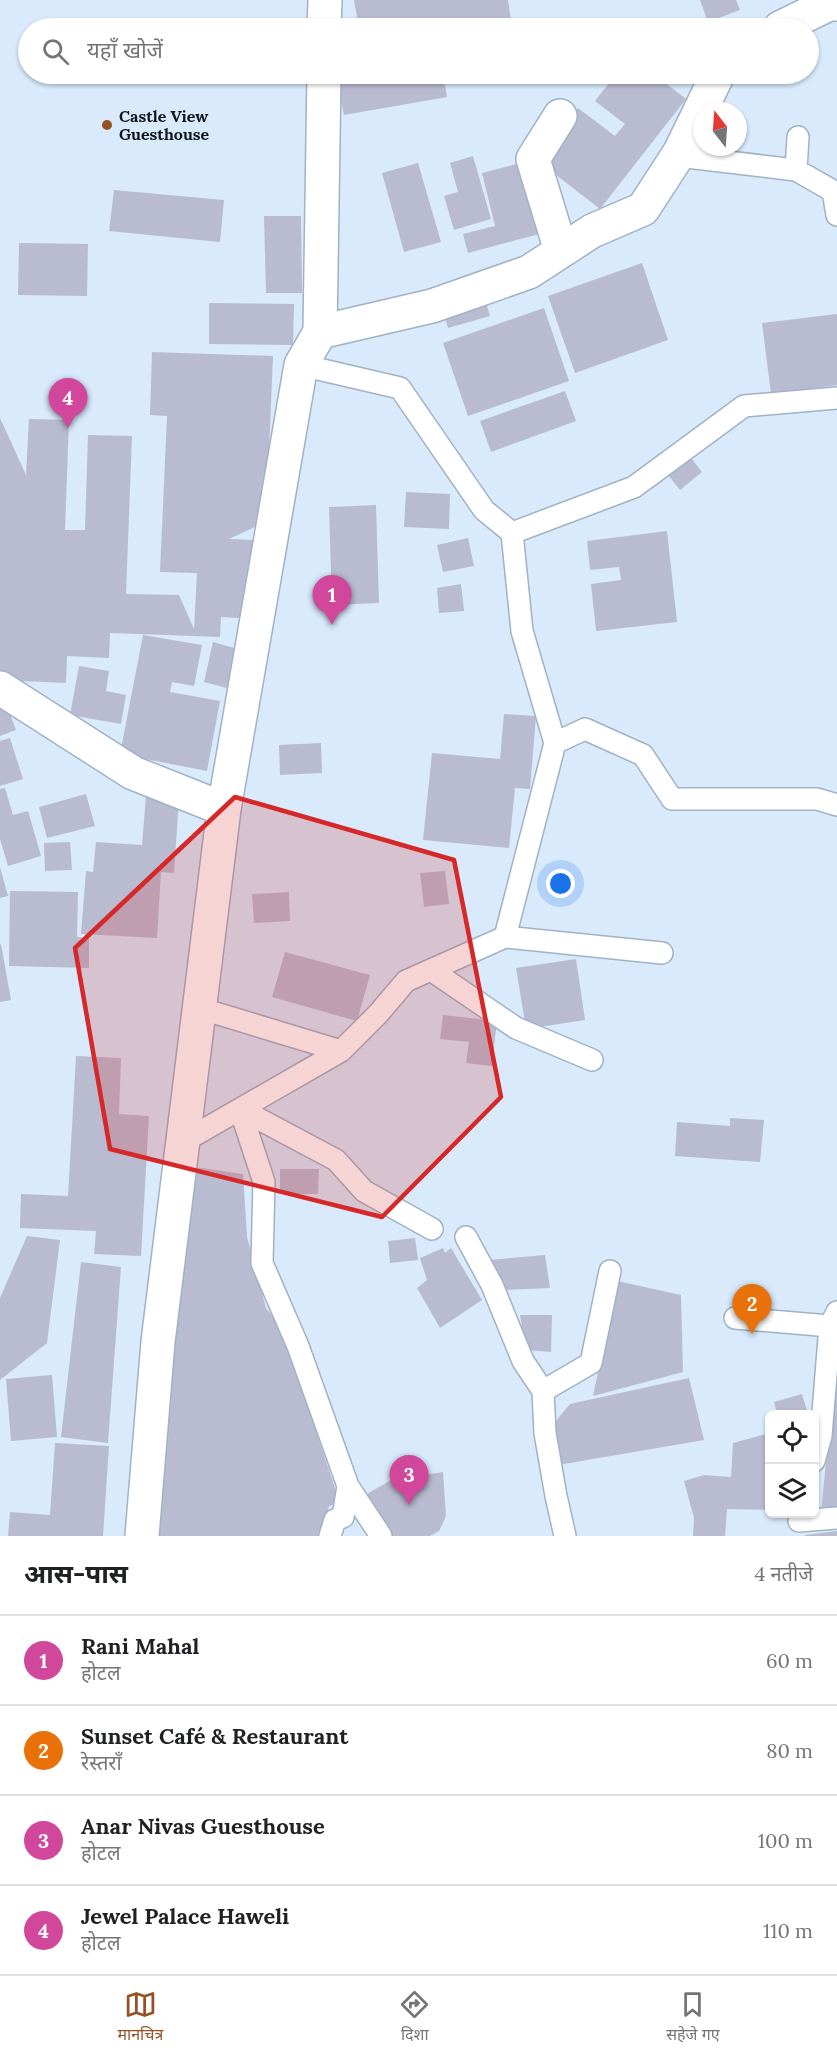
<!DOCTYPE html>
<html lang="hi">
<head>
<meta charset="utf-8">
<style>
  :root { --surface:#fff; --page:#f6f6f6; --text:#202124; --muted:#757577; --line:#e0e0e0; --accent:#955124 }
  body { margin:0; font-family:Lora,"Noto Sans Devanagari",serif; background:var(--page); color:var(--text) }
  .controls { position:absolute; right:18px; bottom:18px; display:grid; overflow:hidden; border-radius:9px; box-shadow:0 2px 4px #0004 }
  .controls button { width:54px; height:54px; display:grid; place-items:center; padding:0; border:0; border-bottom:2px solid var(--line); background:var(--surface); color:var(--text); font:30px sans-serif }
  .compass { position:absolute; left:693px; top:102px; width:54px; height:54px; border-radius:50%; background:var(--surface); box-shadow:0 2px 4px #0004; rotate:343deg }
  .you { position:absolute; left:561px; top:884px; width:21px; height:21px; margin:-15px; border:4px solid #fff; border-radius:50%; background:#1a73e8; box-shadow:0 0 0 9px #1a73e833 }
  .badge { display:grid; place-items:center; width:39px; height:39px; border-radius:50%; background:var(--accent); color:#fff; font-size:20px; font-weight:700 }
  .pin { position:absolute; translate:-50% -50px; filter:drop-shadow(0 2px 3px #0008) }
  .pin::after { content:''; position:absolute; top:32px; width:21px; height:18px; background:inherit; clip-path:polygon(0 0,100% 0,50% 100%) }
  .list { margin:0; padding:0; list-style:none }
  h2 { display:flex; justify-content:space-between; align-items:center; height:78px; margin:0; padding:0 24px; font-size:26px }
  h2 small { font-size:20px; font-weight:400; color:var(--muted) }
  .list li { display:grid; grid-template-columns:39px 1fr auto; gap:18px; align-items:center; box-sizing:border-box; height:90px; padding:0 24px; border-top:2px solid var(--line) }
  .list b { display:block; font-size:22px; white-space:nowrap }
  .list p { margin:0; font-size:20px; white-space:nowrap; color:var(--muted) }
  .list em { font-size:20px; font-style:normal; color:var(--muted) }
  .icon { flex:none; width:33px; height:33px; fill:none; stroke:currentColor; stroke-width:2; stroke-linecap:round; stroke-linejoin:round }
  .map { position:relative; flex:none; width:837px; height:1536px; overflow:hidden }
  .search { position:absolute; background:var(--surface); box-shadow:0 2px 4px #0004; left:18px; right:18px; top:18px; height:66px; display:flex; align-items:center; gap:15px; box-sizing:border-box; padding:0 21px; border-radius:33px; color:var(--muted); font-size:22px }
  .sheet { height:438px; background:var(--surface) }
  nav { display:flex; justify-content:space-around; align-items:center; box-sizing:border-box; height:84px; border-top:2px solid var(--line); background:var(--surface); font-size:16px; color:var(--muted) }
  nav a { display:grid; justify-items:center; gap:3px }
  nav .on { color:var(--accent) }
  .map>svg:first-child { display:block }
</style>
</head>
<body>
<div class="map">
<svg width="837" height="1536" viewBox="0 0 837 1536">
  <rect width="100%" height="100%" fill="#d8eafb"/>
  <!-- building -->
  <path fill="#b9bcd1" d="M 354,0 L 508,0 L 511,20 L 469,28 L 359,28 Z
    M 700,0 L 736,0 L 740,10 L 708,22 Z
    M 523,25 L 524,28 L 503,28 L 503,27 Z
    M 336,74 L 443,74 L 447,97 L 344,115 Z
    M 616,74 L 654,74 L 686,99 L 600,209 L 538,161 L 578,108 L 615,136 L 625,124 L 595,101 Z
    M 473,156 L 491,219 L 454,230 L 444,196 L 458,192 L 450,163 Z
    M 529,161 L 547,232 L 468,253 L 463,234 L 495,226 L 482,173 Z
    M 418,163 L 441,242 L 404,252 L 382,173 Z
    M 114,190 L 224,200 L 220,242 L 109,231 Z
    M 264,216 L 301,216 L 302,293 L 266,293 Z
    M 19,243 L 88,244 L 87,296 L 18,295 Z
    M 642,263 L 668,340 L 575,373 L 548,296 Z
    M 484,295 L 490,316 L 448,328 L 442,306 Z
    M 209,303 L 294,304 L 293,345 L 209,344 Z
    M 544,308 L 569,381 L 468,416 L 443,343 Z
    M 837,314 L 837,385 L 771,394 L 762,323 Z
    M 152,352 L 273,356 L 266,522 L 229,539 L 257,540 L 254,619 L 221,617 L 220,637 L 110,633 L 109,658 L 67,656 L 66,683 L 0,680 L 0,418 L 26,475 L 29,419 L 69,420 L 65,530 L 85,530 L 88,435 L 132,436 L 126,594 L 179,595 L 194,629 L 197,573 L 160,572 L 167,416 L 150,415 Z
    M 565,391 L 576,421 L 491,452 L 480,421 Z
    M 687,453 L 702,472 L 680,490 L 665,471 Z
    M 406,492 L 450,494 L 449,529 L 404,527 Z
    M 376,505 L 379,603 L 332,605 L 329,507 Z
    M 667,531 L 677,622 L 596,631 L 591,584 L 621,580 L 619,567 L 590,570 L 587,541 Z
    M 468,538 L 474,566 L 443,572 L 437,545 Z
    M 461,584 L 464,611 L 439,613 L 437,588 Z
    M 143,635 L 202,645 L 194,686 L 172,682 L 170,692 L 220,701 L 207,771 L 120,754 Z
    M 213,642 L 242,650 L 231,689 L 204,682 Z
    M 79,666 L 109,671 L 106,691 L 126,695 L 121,724 L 70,715 Z
    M 3,695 L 16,730 L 0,736 L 0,696 Z
    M 504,714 L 536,716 L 530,789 L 515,788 L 509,848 L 423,840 L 432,753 L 500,759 Z
    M 10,738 L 23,779 L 0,786 L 0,741 Z
    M 321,743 L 322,773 L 280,775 L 279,745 Z
    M 5,788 L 13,815 L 28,811 L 41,856 L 8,866 L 0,839 L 0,789 Z
    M 86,794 L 95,826 L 47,838 L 39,807 Z
    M 146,796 L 179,798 L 174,873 L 161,872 L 157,938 L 81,934 L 86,871 L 93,872 L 96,842 L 142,845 Z
    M 70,842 L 72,870 L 45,871 L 44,843 Z
    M 0,867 L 8,896 L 0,898 Z
    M 445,871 L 449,904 L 424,907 L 420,873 Z
    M 10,891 L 78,892 L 77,937 L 89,938 L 89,968 L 9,966 Z
    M 289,892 L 290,921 L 254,923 L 252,894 Z
    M 1,944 L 11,1000 L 0,1002 L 0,945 Z
    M 285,952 L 370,975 L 357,1021 L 272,997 Z
    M 576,959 L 585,1020 L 526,1029 L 516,968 Z
    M 443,1015 L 497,1021 L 492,1066 L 466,1063 L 469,1042 L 440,1039 Z
    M 76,1056 L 121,1058 L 119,1114 L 149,1116 L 141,1256 L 94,1254 L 96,1231 L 20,1228 L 21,1194 L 68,1196 Z
    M 730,1118 L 764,1120 L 760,1162 L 675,1156 L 677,1122 L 730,1126 Z
    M 195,1167 L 243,1174 L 247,1237 L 266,1308 L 281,1327 L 340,1503 L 329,1506 L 322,1536 L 155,1536 L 171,1352 Z
    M 280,1169 L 319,1169 L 318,1194 L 280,1194 Z
    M 27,1236 L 60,1240 L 47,1343 L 0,1380 L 0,1298 Z
    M 415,1238 L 418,1260 L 390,1263 L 388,1241 Z
    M 443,1248 L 445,1253 L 451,1248 L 482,1300 L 440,1328 L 417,1288 L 427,1280 L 420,1258 Z
    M 545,1255 L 550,1288 L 501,1290 L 490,1260 Z
    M 81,1262 L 121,1267 L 108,1443 L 61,1437 Z
    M 617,1281 L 681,1295 L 683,1372 L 593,1396 Z
    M 520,1315 L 552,1315 L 551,1352 L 526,1350 Z
    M 835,1369 L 837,1369 L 837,1511 L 821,1513 Z
    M 52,1375 L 57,1437 L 11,1441 L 6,1379 Z
    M 689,1378 L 704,1440 L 558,1465 L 551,1427 L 570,1404 Z
    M 802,1394 L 808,1414 L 777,1414 L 774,1402 Z
    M 770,1433 L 770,1510 L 727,1509 L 725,1536 L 693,1536 L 694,1518 L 684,1481 L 704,1475 L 731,1477 L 733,1443 Z
    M 55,1443 L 109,1446 L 103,1536 L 8,1536 L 10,1512 L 50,1515 Z
    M 443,1472 L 446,1516 L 439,1531 L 430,1536 L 390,1536 L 367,1494 L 391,1480 Z
    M 837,1531 L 837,1536 L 805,1536 L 805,1535 Z"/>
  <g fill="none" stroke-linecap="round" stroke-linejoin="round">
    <defs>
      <path id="service" d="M 678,156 L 796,170 L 833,191 L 837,215
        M 796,170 L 798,137
        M 512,533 L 634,487 L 744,406 L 837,398
        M 555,743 L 585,729 L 643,755 L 672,799 L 817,799 L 837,805
        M 505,937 L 662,953
        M 431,970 L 516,1028 L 592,1060
        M 199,1008 L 341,1051
        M 240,1109 L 264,1182 L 262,1263 L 298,1346 L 348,1486 L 381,1536
        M 240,1109 L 336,1160 L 364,1191 L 432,1229
        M 181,1143 L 341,1051 L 378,1014 L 406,981 L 505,937 L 555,743 L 522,631 L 512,533 L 484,510 L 400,388 L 301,365
        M 466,1237 L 492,1285 L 523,1361 L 543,1391 L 545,1433 L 556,1496 L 565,1536
        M 735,1318 L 830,1326
        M 543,1391 L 591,1363 L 610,1271
        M 814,1461 L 821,1436 L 830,1326 L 837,1312
        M 799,1521 L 837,1518
        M 330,1536 L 335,1520 L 343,1517 L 348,1486"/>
      <path id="minor" d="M 324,28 L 325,0
        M 780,28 L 829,4 L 837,4
        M 560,116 L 533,159 L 561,251
        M 320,332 L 432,306 L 529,272 L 592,231 L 643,209 L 680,152 L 718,74
        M 0,688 L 133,773 L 224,809
        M 142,1536 L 158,1342 L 224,809 L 301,365 L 320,332 L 324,74"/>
    </defs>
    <!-- service casing -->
    <use href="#service" stroke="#a1b2c2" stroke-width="24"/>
    <!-- minor casing -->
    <use href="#minor" stroke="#a1b2c2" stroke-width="36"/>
    <!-- service -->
    <use href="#service" stroke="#fff" stroke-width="21"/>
    <!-- minor -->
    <use href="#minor" stroke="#fff" stroke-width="33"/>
  </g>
  <!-- marked area -->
  <path fill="#d62828" fill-opacity="0.2" stroke="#d62828" stroke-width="4.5" stroke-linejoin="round" d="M 235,797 L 454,860 L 501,1097 L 382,1217 L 110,1149 L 75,948 Z"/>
  <!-- markers -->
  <circle fill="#955124" stroke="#d8eafb" stroke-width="2" cx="107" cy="125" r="6"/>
  <g text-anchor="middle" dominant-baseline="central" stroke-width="4.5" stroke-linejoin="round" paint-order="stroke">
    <!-- poi labels -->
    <g font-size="16" font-weight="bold" fill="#0f151b" stroke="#d8eafb" text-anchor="start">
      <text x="119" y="116">Castle View<tspan x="119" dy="18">Guesthouse</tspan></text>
    </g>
  </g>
</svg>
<div class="controls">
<button><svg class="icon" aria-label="locate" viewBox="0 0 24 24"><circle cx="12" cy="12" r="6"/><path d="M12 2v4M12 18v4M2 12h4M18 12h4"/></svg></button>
<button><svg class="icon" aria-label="layers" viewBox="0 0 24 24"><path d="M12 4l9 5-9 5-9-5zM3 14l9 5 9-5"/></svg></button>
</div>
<svg class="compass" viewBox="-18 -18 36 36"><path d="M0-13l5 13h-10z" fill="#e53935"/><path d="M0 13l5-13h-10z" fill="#757577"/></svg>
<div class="you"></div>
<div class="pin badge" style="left:332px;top:625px;background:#d1479c">1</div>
<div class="pin badge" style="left:752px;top:1334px;background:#e8710a">2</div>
<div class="pin badge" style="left:409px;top:1505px;background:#d1479c">3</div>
<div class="pin badge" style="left:68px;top:428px;background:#d1479c">4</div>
<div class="search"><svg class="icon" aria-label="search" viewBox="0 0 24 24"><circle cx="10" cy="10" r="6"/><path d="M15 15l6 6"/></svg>यहाँ खोजें</div>
</div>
<section class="sheet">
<h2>आस-पास<small>4 नतीजे</small></h2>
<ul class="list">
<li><span class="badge" style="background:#d1479c">1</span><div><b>Rani Mahal</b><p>होटल</p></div><em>60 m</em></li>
<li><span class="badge" style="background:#e8710a">2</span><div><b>Sunset Café &amp; Restaurant</b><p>रेस्तराँ</p></div><em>80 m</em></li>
<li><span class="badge" style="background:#d1479c">3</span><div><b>Anar Nivas Guesthouse</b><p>होटल</p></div><em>100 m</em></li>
<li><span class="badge" style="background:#d1479c">4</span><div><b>Jewel Palace Haweli</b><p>होटल</p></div><em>110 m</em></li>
</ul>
</section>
<nav>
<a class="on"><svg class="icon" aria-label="map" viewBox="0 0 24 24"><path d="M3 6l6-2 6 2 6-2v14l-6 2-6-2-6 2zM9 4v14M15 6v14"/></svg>मानचित्र</a>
<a><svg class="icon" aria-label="directions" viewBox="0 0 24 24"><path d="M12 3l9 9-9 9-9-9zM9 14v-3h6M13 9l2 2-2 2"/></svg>दिशा</a>
<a><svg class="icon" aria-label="saved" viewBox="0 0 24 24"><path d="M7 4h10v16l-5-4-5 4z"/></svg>सहेजे गए</a>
</nav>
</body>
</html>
